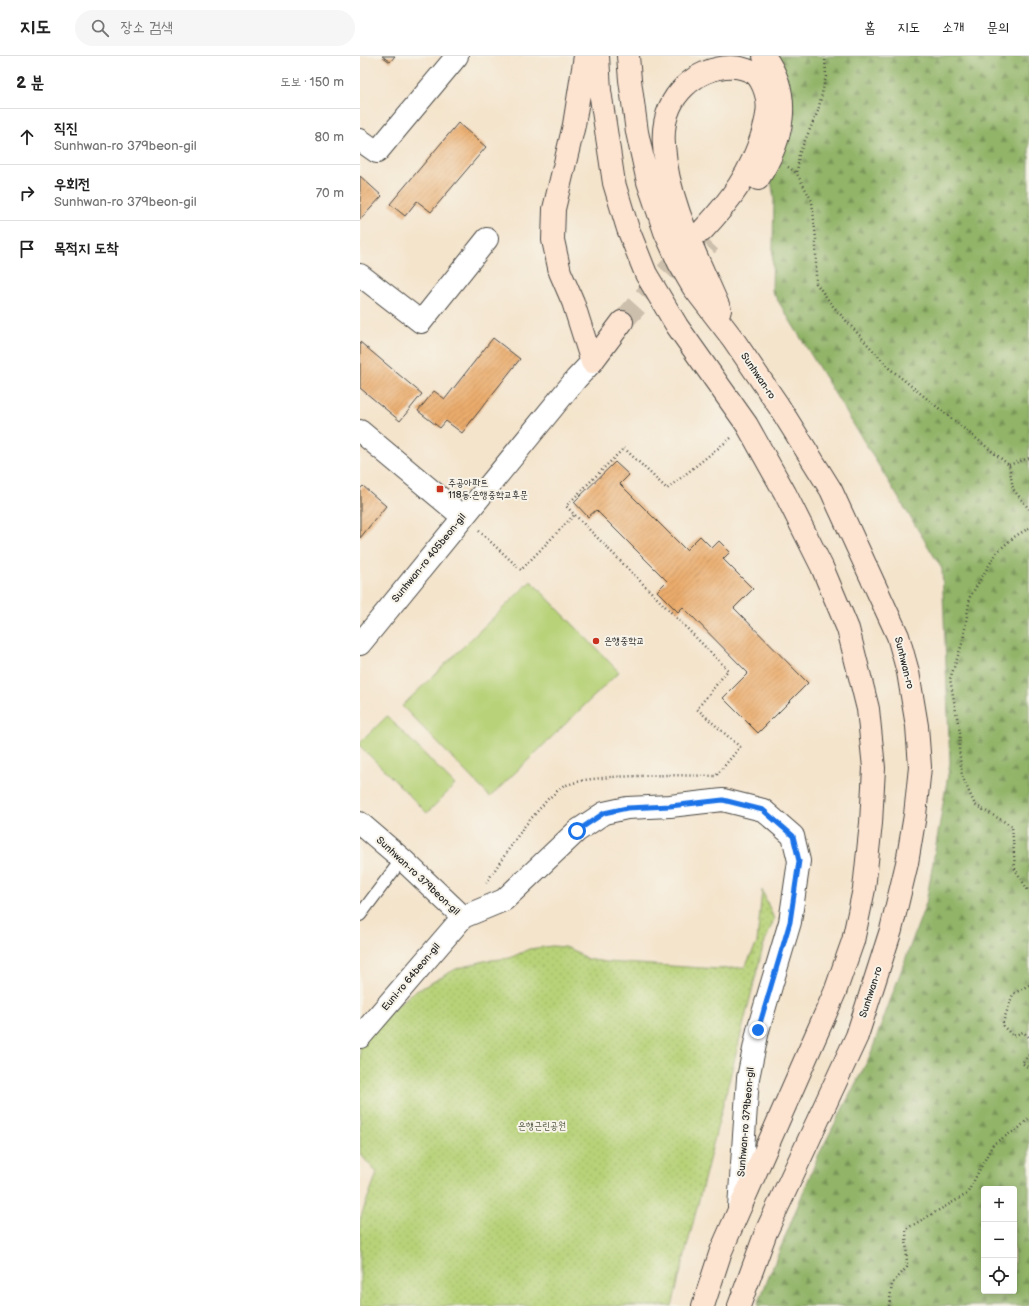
<!DOCTYPE html>
<html lang="ko">
<head>
<meta charset="utf-8">
<style>
  :root { --surface:#fff; --page:#f6f6f6; --text:#222; --muted:#767676; --line:#e0e0e0 }
  body { margin:0; font-family:"Balsamiq Sans","Poor Story",sans-serif; background:var(--page); color:var(--text) }
  .controls { position:absolute; right:12px; bottom:12px; display:grid; overflow:hidden; border-radius:4px; box-shadow:0 2px 10px #0003 }
  .controls button { width:36px; height:36px; display:grid; place-items:center; padding:0; border:0; border-bottom:1px solid var(--line); background:var(--surface); color:var(--text); font:20px sans-serif }
  .stop { position:absolute; width:12px; height:12px; margin:-9px; border:3px solid #1a73e8; border-radius:50%; background:#fff }
  .stop.end { background:#1a73e8; border-color:#fff; box-shadow:0 1px 4px #0008 }
  .list { margin:0; padding:0; list-style:none }
  h2 { display:flex; justify-content:space-between; align-items:center; height:52px; margin:0; padding:0 16px; font-size:17px }
  h2 small { font-size:13px; font-weight:400; color:var(--muted) }
  .list li { display:grid; grid-template-columns:26px 1fr auto; gap:12px; align-items:center; box-sizing:border-box; height:56px; padding:0 16px; border-top:1px solid var(--line) }
  .list b { display:block; font-size:15px; white-space:nowrap }
  .list p { margin:0; font-size:13px; white-space:nowrap; color:var(--muted) }
  .list em { font-size:13px; font-style:normal; color:var(--muted) }
  .icon { flex:none; width:22px; height:22px; fill:none; stroke:currentColor; stroke-width:2; stroke-linecap:round; stroke-linejoin:round }
  .map { position:relative; flex:none; width:669px; height:1250px; overflow:hidden }
  header { display:flex; align-items:center; gap:24px; box-sizing:border-box; height:56px; padding:0 20px; background:var(--surface); border-bottom:1px solid var(--line) }
  header strong { font-size:19px }
  nav { display:flex; gap:22px; margin-inline-start:auto; font-size:14px }
  .search { width:280px; height:36px; background:var(--page); display:flex; align-items:center; gap:10px; box-sizing:border-box; padding:0 14px; border-radius:22px; color:var(--muted); font-size:15px }
  main { display:flex }
  aside { flex:1; background:var(--surface) }
  .map>svg:first-child { display:block }
</style>
</head>
<body>
<header>
<strong>지도</strong>
<div class="search"><svg class="icon" aria-label="search" viewBox="0 0 24 24"><circle cx="10" cy="10" r="6"/><path d="M15 15l6 6"/></svg>장소 검색</div>
<nav><a>홈</a><a>지도</a><a>소개</a><a>문의</a></nav>
</header>
<main>
<aside>
<h2>2 분<small>도보 · 150 m</small></h2>
<ul class="list">
<li><svg class="icon" aria-label="ahead" viewBox="0 0 24 24"><path d="M12 20V5M6 11l6-6 6 6"/></svg><div><b>직진</b><p>Sunhwan-ro 379beon-gil</p></div><em>80 m</em></li>
<li><svg class="icon" aria-label="right" viewBox="0 0 24 24"><path d="M7 20v-9h11M14 6l5 5-5 5"/></svg><div><b>우회전</b><p>Sunhwan-ro 379beon-gil</p></div><em>70 m</em></li>
<li><svg class="icon" aria-label="arrive" viewBox="0 0 24 24"><path d="M6 21V4h12l-3 4 3 4H6"/></svg><div><b>목적지 도착</b></div></li>
</ul>
</aside>
<div class="map">
<svg width="669" height="1250" viewBox="0 0 669 1250">
  <defs>
    <pattern id="grass-dots" width="8" height="8" patternUnits="userSpaceOnUse"><rect width="8" height="8" fill="#b7d278"/><path d="M2 2h.1M6 6h.1" fill="none" stroke="#9eb468" stroke-width="1.8" stroke-linecap="round"/></pattern>
    <pattern id="forest-firs" width="22" height="20" patternUnits="userSpaceOnUse"><rect width="22" height="20" fill="#91b468"/><path d="M5 1l3.5 6h-7zM16 11l3.5 6h-7z" fill="#779356"/></pattern>
    <pattern id="building-hatch" width="6" height="6" patternUnits="userSpaceOnUse"><rect width="6" height="6" fill="#ebac6c"/><path d="M-1 1l2-2M0 6l6-6M5 7l2-2" fill="none" stroke="#bf8c59"/></pattern>
  </defs>
  <rect width="100%" height="100%" fill="#f7f3e8"/>
  <filter id="ink" filterUnits="userSpaceOnUse"><feTurbulence type="fractalNoise" baseFrequency=".025" numOctaves="2"/><feDisplacementMap in="SourceGraphic" scale="8" xChannelSelector="R" yChannelSelector="G"/><feConvolveMatrix kernelMatrix="1 2 1 2 8 2 1 2 1" color-interpolation-filters="sRGB"/></filter>
  <filter id="wash" filterUnits="userSpaceOnUse"><feTurbulence type="fractalNoise" baseFrequency=".012" numOctaves="4" result="noise"/><feDisplacementMap in="SourceGraphic" scale="16" xChannelSelector="R" yChannelSelector="G"/><feGaussianBlur stdDeviation="0.9" result="paint"/><feColorMatrix in="noise" values="0 0 0 0 0 0 0 0 0 0 0 0 0 0 0 0 0 1.4 0 .05"/><feComposite in="paint" operator="in"/></filter>
  <g filter="url(#wash)">
    <rect width="100%" height="100%" fill="#f4e4cc"/>
    <!-- grass -->
    <path fill="url(#grass-dots)" stroke="#717e52" d="M 402,834 L 414,863 L 403,891 L 312,1250 L 0,1250 L 0,1163 L 17,1117 L 0,1098 L 0,991 L 24,961 L 51,938 L 96,913 L 124,905 L 150,902 L 169,893 L 192,890 L 204,891 L 215,895 L 227,903 L 246,906 L 359,913 L 385,911 L 397,887 Z"/>
    <!-- forest -->
    <path fill="url(#forest-firs)" stroke="#5e704a" fill-rule="evenodd" d="M 391,0 L 669,0 L 669,1250 L 397,1250 L 458,1100 L 509,1002 L 566,847 L 590,707 L 582,513 L 412,235 L 414,142 ZM 624,1133 L 654,1133 L 654,1235 L 624,1235 Z"/>
    <!-- pitch -->
    <path fill="#b7d278" stroke="#717e52" d="M 171,525 L 259,616 L 130,741 L 42,650 Z
      M 27,660 L 95,729 L 67,757 L 0,690 L 0,687 Z"/>
    <g id="blocks">
      <!-- building -->
      <path fill="url(#building-hatch)" d="M 22,0 L 35,0 L 30,6 Z
        M 98,67 L 126,91 L 71,156 L 57,145 L 45,160 L 30,148 Z
        M 0,120 L 22,140 L 0,164 Z
        M 133,282 L 160,303 L 102,377 L 86,365 L 80,372 L 58,355 L 74,335 L 85,343 Z
        M 0,286 L 62,338 L 40,365 L 0,332 Z
        M 255,406 L 269,419 L 260,428 L 326,494 L 340,480 L 352,492 L 359,485 L 370,496 L 363,503 L 393,533 L 374,552 L 448,627 L 398,677 L 363,642 L 388,617 L 323,551 L 318,556 L 297,535 L 307,525 L 236,454 L 228,461 L 214,446 Z
        M 3,430 L 26,450 L 0,482 L 0,433 Z"/>
    </g>
  </g>
  <g filter="url(#ink)">
    <use href="#blocks" fill-opacity="0" stroke="#494743" stroke-width="1"/>
    <g fill="none" stroke-linecap="round" stroke-linejoin="round">
      <!-- secondary-tunnel -->
      <path stroke="#ccbfac" stroke-width="22" stroke-dasharray="22 11" stroke-linecap="butt" d="M 324,214 L 350,186
        M 262,266 L 330,190"/>
      <defs>
        <path id="service" d="M 0,859 L 42,803"/>
        <path id="minor" d="M 0,84 L 17,96 L 97,0
          M 0,219 L 61,266 L 127,183
          M 0,375 L 103,461
          M 0,588 L 216,323 L 232,306
          M 0,767 L 42,803 L 103,861 L 144,844 L 217,775 L 244,757 L 267,752 L 310,750 L 363,744 L 403,754 L 433,780 L 439,805 L 430,866 L 398,974 L 388,1022 L 379,1151
          M 0,981 L 103,861"/>
        <path id="secondary" d="M 225,0 L 214,69 L 194,153 L 193,184 L 200,216 L 213,246 L 232,306
          M 238,0 L 240,35 L 254,127 L 268,173 L 286,218 L 317,270 L 387,369 L 425,437 L 462,511 L 488,573 L 508,653 L 514,712 L 511,767 L 504,833 L 493,885 L 475,936 L 361,1195 L 343,1250
          M 268,0 L 270,24 L 277,76 L 288,126 L 305,176 L 319,207 L 333,231 L 373,283 L 418,349 L 471,434 L 538,580 L 548,616 L 557,670 L 560,711 L 555,759 L 547,807 L 531,874 L 497,980 L 406,1176 L 379,1250
          M 398,123 C 423,84 434,40 404,0
          M 342,175 C 371,144 391,117 403,76 C 407,62 410,49 405,35 C 403,29 399,21 394,17 C 364,0 323,21 310,51 C 305,62 303,77 304,89 C 307,145 339,204 360,254
          M 232,306 L 262,266"/>
      </defs>
      <!-- service casing -->
      <use href="#service" stroke="#494743" stroke-width="14"/>
      <!-- minor casing -->
      <use href="#minor" stroke="#494743" stroke-width="24"/>
      <!-- secondary casing -->
      <use href="#secondary" stroke="#494743" stroke-width="24"/>
      <!-- path -->
      <path stroke="#494743" stroke-width="2.5" stroke-dasharray="1 3" stroke-linecap="butt" d="M 465,0 L 466,20 L 458,55 L 439,98 L 437,118 L 452,145 L 456,183 L 456,227 L 472,249 L 529,312 L 649,409 L 653,433 L 669,453
        M 428,111 L 437,117
        M 649,409 L 669,402
        M 669,472 L 654,481 L 637,496 L 610,541 L 603,585 L 590,623 L 600,677 L 599,692 L 602,720 L 615,749 L 652,770 L 655,813 L 669,836
        M 119,475 L 161,514 L 214,459
        M 126,827 L 163,772 L 188,743 L 203,730 L 224,724 L 251,721 L 307,719 L 356,720 L 380,691 L 337,653 L 368,614 L 206,450 L 264,392 L 307,433 L 371,382
        M 669,929 L 653,938 L 642,969 L 653,980 L 663,976 L 669,981
        M 669,999 L 662,1007 L 669,1012
        M 529,1250 L 532,1228 L 547,1211 L 546,1173 L 607,1138 L 633,1088 L 659,1072 L 669,1062"/>
      <!-- service -->
      <use href="#service" stroke="#fff" stroke-width="12"/>
      <!-- minor -->
      <use href="#minor" stroke="#fff" stroke-width="22"/>
      <!-- secondary -->
      <use href="#secondary" stroke="#fde4d1" stroke-width="22"/>
    </g>
  </g>
  <g fill="none" stroke-linecap="round" stroke-linejoin="round" filter="url(#ink)">
    <!-- route -->
    <path stroke="#1a73e8" stroke-width="5" d="M 217,775 L 244,757 L 267,752 L 310,750 L 363,744 L 403,754 L 433,780 L 439,805 L 430,866 L 398,974"/>
  </g>
  <!-- markers -->
  <g fill="#c8321e" stroke="#f7f3e8" stroke-width="1.5">
    <rect x="76" y="429" width="8" height="8" rx="2"/>
    <circle cx="236" cy="585" r="4"/>
  </g>
  <g text-anchor="middle" dominant-baseline="central" stroke-width="4" stroke-linejoin="round" paint-order="stroke">
    <!-- street labels -->
    <g font-size="10" fill="#2b2b2b" stroke="#f7f3e8">
      <text transform="translate(398 320) rotate(56)">Sunhwan-ro</text>
      <text transform="translate(69 502) rotate(-51)">Sunhwan-ro 405beon-gil</text>
      <text transform="translate(544 607) rotate(76)">Sunhwan-ro</text>
      <text transform="translate(58 820) rotate(43)">Sunhwan-ro 379beon-gil</text>
      <text transform="translate(51 921) rotate(-50)">Euni-ro 64beon-gil</text>
      <text transform="translate(511 936) rotate(-72)">Sunhwan-ro</text>
      <text transform="translate(386 1066) rotate(-85)">Sunhwan-ro 379beon-gil</text>
    </g>
    <!-- poi labels -->
    <g font-size="10" fill="#2b2b2b" stroke="#f7f3e8" text-anchor="start">
      <text x="88" y="427">주공아파트<tspan x="88" dy="12">118동.은행중학교후문</tspan></text>
      <text x="244" y="585">은행중학교</text>
    </g>
    <!-- park labels -->
    <g font-size="10" fill="#4e553e" stroke="#f7f3e8">
      <text x="182" y="1070">은행근린공원</text>
    </g>
  </g>
</svg>
<div class="controls">
<button>+</button>
<button>−</button>
<button><svg class="icon" aria-label="locate" viewBox="0 0 24 24"><circle cx="12" cy="12" r="6"/><path d="M12 2v4M12 18v4M2 12h4M18 12h4"/></svg></button>
</div>
<div class="stop" style="left:217px;top:775px"></div>
<div class="stop end" style="left:398px;top:974px"></div>
</div>
</main>
</body>
</html>
